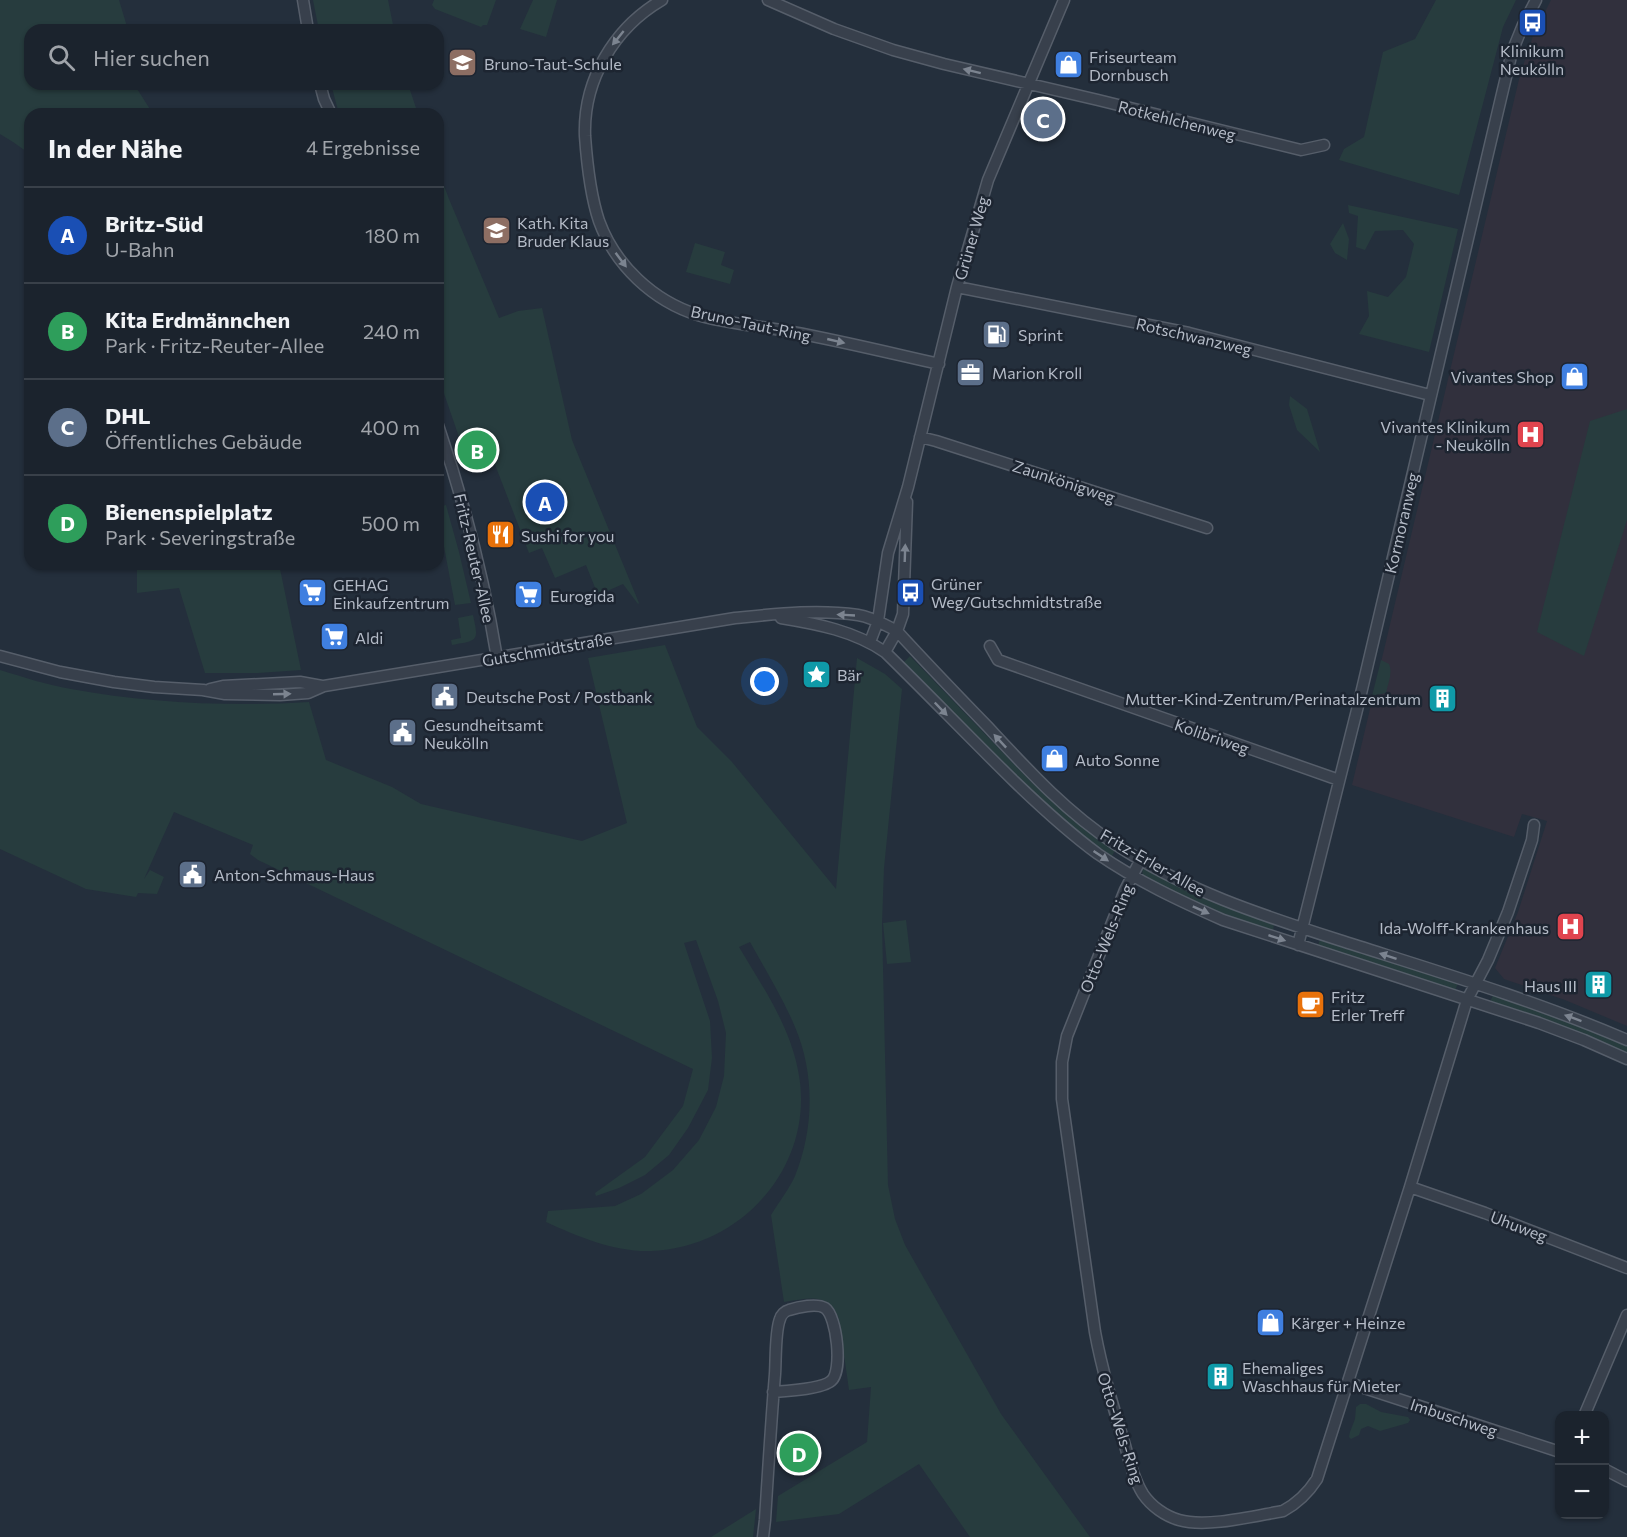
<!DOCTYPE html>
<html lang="de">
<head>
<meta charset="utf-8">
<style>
  :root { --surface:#1b232d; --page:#242b35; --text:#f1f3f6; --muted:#a0a4aa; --line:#394049; --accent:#8db6f3 }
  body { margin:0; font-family:Commissioner,sans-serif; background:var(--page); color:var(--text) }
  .controls { position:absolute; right:18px; bottom:18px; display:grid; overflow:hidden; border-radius:12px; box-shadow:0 2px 4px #0004 }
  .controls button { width:54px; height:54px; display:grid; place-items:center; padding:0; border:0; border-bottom:2px solid var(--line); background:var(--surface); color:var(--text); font:30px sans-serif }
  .you { position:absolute; left:765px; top:682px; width:21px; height:21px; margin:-15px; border:4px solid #fff; border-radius:50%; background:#1a73e8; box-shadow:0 0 0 9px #1a73e833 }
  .badge { display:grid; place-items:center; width:39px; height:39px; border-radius:50%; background:var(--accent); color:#fff; font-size:20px; font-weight:700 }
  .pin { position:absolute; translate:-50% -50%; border:3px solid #fff; box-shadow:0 2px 6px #0006 }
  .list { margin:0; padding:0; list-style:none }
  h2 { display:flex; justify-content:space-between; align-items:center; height:78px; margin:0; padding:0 24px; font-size:26px }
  h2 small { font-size:20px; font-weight:400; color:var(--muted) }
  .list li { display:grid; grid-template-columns:39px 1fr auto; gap:18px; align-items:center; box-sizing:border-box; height:96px; padding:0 24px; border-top:2px solid var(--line) }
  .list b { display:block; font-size:22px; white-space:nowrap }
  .list p { margin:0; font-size:20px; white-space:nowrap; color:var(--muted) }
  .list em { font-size:20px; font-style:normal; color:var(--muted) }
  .icon { flex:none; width:33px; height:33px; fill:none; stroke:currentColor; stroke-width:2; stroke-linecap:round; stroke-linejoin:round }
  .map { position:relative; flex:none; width:1627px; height:1537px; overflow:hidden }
  .search { position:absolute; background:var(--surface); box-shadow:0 2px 4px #0004; left:24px; top:24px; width:420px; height:66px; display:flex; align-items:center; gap:15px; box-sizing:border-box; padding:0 21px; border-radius:18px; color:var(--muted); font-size:22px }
  .panel { position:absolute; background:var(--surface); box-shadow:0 2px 4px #0004; left:24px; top:108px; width:420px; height:462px; border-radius:18px }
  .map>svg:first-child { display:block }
</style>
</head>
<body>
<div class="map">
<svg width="1627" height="1537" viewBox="0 0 1627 1537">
  <rect width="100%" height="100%" fill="#242f3c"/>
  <!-- medical -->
  <path fill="#31303d" d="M 1551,0 L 1627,0 L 1627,1026 L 1565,1000 L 1504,979 L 1495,968 L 1518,912 L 1547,821 L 1522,814 L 1514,837 L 1352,785 L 1520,75 L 1533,36 Z"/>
  <!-- green -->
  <path fill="#273c3e" d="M 0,0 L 119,0 L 128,30 L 30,30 L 30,84 L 134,84 L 153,114 L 30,114 L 30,154 L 13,142 L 0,134 Z
    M 313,0 L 388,0 L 394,30 L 319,30 Z
    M 434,0 L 496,0 L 487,25 L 483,25 L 481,27 L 435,9 L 432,5 Z
    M 533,0 L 557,0 L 546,37 L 520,29 Z
    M 1436,0 L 1516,0 L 1503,27 L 1459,195 L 1339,160 L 1344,149 L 1364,137 L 1383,52 L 1415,39 Z
    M 331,84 L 408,84 L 418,114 L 339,114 Z
    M 438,170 L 449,199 L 499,318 L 518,311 L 542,308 L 572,440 L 639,603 L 638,604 L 623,584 L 598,595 L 586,565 L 555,578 L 542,548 L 529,553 L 494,462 L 470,469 L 438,376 Z
    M 1348,205 L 1458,229 L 1429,352 L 1359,334 L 1369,316 L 1367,291 L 1388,297 L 1406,277 L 1414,244 L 1403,230 L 1375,231 L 1365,250 L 1356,247 L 1358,216 L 1349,213 Z
    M 1343,223 L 1349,239 L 1347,260 L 1335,253 L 1330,244 Z
    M 695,243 L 725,252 L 721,265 L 734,270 L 730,284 L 686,272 Z
    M 1290,396 L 1307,409 L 1320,452 L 1297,430 L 1289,405 Z
    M 1627,409 L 1627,520 L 1584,656 L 1537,632 L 1590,421 Z
    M 446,505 L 459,552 L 471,603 L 455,605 L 438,515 L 438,507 Z
    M 137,564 L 279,564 L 301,670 L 258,673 L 205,673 L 179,588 L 137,593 Z
    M 473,615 C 479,642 478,640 452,645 L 451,640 L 461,638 L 458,618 Z
    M 665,645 L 697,727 L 732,762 L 836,889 L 857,658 L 885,674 L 902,689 L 884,868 L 882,924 L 888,1185 L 895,1219 L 905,1245 L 1001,1414 L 1090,1537 L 970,1537 L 919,1464 L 839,1514 L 776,1522 L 778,1496 L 867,1442 L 871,1387 L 849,1390 L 839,1319 C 828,1291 808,1299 784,1302 L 771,1215 C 779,1202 789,1189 795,1176 C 814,1129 815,1074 795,1027 C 783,998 765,969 750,942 L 739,947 C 762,986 789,1024 798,1070 C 817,1162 744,1248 651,1251 C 614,1252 579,1237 546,1222 L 548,1211 L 615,1206 L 641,1194 L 673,1170 L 699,1140 L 716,1107 L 724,1076 L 726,1033 L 718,1001 L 696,940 L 684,943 L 710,1021 L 712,1058 L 708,1090 L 688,1128 L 669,1155 L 645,1175 L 619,1188 L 596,1196 L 595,1193 L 645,1157 L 683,1106 L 693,1069 L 258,860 L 250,854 L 253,845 L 174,812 L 144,879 L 150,870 L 164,877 L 157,894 L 138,893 L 136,897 L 86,889 L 0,849 L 0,670 C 23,677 47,685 71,689 C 147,703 232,707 309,702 L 326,760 L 392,787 L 421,804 L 582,841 L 627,823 L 588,658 Z
    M 910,656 L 1032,783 L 1083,827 L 1115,850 L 1112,856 L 1069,825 L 1034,795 L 903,663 Z
    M 1381,660 L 1389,664 C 1393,673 1388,683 1386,693 L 1372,696 Z
    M 1142,869 L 1147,869 L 1210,900 L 1274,924 L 1273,931 C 1227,916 1184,899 1143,875 Z
    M 906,920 L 911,962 L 887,964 L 883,923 Z
    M 1320,939 L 1458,983 L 1455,991 L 1318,946 Z
    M 1493,995 L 1597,1032 L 1627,1046 L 1627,1055 L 1490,1002 Z
    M 1360,1404 L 1366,1404 L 1381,1412 L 1408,1417 L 1410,1420 L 1408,1423 L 1380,1431 L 1368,1426 L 1361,1429 L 1359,1435 L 1351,1439 L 1349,1437 L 1350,1432 L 1355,1419 L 1356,1407 Z
    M 756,1509 L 753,1537 L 711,1537 Z"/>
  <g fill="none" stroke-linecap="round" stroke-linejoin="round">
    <defs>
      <path id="minor" d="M 303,0 L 308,30
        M 662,0 C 614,28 583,80 585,136 C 587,164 590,194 599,221 C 615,265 653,301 698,315 C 728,324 761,326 792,332 C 841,341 890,353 939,364
        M 768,0 L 834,29 L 893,50 L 944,64 L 1098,100 L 1301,150 L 1324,145
        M 320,84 L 324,99 L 331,114
        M 957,287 L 1189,333 L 1430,395
        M 438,425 C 464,501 484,578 497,658
        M 920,437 L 936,441 L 1207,528
        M 781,618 C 818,624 854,631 885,652 C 929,695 971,739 1015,782 C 1041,807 1068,832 1098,854 C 1137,881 1180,901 1223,920 L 1539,1023 L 1584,1040 L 1627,1059
        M 870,642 L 878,621 L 888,553 L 908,487 L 957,287 L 988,180 L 1064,0
        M 990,646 L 998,660 L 1339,780
        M 885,652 L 897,631 L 903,614 L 907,502
        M 0,656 L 60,672 L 114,682 L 154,687 L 203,690 L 225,694 L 280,695 L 308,693 L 324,686 L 735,618 C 775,614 817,609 858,615 C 872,617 885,625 897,631 C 927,664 957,695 988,727 C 1028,770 1065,811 1115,844 C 1184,890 1261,915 1339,940 C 1436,971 1534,1000 1627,1040
        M 210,689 L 223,686 L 300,682 L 322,686
        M 1141,859 L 1125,890 L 1067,1036 L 1062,1062 L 1062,1099 L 1095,1332 C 1102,1370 1113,1406 1124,1442 C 1129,1459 1133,1478 1143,1494 C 1151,1506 1165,1516 1179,1520 C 1207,1528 1254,1516 1283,1511 C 1298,1503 1308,1493 1317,1479 L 1410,1187 L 1467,1000 L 1488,960 L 1508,912 L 1532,840 L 1534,825
        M 1298,945 L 1359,702 L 1501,98 L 1512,52 L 1523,25 L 1536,0
        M 1410,1187 L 1485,1213 L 1627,1268
        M 1349,1383 L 1560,1452
        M 1584,1416 L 1627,1315
        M 1604,1469 L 1627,1481
        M 763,1537 L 765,1520 C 768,1472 771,1423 775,1374 C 776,1360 775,1331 780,1319 C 781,1315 785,1311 789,1310 C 798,1307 817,1303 825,1308 C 837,1316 843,1372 831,1381 C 822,1389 786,1391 773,1392"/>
    </defs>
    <!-- minor casing -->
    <use href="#minor" stroke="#565e6a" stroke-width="13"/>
    <!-- minor -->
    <use href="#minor" stroke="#38404c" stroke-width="10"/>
  </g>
  <!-- one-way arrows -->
  <defs><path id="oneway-solid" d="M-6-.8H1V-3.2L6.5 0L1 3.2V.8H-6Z" transform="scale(1.5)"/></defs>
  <g fill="#7c8490">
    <use href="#oneway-solid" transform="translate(618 38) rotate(129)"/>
    <use href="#oneway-solid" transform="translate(972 71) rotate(-166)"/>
    <use href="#oneway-solid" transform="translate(621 260) rotate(53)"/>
    <use href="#oneway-solid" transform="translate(836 341) rotate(13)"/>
    <use href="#oneway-solid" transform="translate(905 553) rotate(-88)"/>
    <use href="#oneway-solid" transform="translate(846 615) rotate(-177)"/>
    <use href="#oneway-solid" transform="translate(282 694) rotate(-2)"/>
    <use href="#oneway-solid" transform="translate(941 709) rotate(46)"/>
    <use href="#oneway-solid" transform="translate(1000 741) rotate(-133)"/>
    <use href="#oneway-solid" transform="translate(1101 856) rotate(34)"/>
    <use href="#oneway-solid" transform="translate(1201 910) rotate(24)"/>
    <use href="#oneway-solid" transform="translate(1277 938) rotate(18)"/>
    <use href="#oneway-solid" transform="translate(1388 956) rotate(-162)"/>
    <use href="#oneway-solid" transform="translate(1573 1018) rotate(-160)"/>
  </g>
  <!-- icons -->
  <defs>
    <symbol id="bus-square" viewBox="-11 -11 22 22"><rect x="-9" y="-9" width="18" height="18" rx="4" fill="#1a4fb4" stroke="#1d2531"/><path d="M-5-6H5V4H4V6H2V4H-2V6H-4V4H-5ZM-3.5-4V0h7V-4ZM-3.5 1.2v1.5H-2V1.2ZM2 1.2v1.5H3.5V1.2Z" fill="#fff"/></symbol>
    <symbol id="school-square" viewBox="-11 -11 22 22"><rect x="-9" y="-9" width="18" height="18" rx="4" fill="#8d6e63" stroke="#1d2531"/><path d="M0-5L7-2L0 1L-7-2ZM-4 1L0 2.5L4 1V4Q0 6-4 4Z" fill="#fff"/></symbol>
    <symbol id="shop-square" viewBox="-11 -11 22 22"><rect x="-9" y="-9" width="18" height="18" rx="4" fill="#3f7fe0" stroke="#1d2531"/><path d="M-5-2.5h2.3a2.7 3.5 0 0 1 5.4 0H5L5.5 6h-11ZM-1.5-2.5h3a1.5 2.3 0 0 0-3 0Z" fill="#fff"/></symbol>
    <symbol id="fuel-square" viewBox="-11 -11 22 22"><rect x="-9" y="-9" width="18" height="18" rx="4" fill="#5c6f8a" stroke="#1d2531"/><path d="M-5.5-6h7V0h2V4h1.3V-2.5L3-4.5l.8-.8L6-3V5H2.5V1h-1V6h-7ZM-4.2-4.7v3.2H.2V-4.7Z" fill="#fff"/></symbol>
    <symbol id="office-square" viewBox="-11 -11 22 22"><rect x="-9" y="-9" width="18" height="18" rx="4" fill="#5c6f8a" stroke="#1d2531"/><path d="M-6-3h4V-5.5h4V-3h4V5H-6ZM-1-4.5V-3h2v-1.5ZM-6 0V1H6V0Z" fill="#fff"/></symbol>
    <symbol id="hospital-square" viewBox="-11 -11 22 22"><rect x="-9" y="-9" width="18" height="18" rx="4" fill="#e0444e" stroke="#1d2531"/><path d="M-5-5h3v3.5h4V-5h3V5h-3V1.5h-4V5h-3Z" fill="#fff"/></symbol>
    <symbol id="restaurant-square" viewBox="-11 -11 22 22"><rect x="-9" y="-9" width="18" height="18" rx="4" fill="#e8710a" stroke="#1d2531"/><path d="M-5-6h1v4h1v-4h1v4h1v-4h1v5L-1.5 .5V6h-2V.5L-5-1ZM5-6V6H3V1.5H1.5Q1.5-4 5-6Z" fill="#fff"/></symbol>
    <symbol id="supermarket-square" viewBox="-11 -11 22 22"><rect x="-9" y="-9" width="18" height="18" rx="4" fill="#3f7fe0" stroke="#1d2531"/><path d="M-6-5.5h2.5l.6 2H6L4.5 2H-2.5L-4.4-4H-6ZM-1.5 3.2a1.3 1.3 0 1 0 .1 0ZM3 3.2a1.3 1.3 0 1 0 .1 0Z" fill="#fff"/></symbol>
    <symbol id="sight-square" viewBox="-11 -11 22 22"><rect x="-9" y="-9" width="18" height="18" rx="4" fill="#0f9aa8" stroke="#1d2531"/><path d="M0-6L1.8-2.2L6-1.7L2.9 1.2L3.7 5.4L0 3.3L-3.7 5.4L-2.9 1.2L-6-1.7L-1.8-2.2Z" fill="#fff"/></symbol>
    <symbol id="civic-square" viewBox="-11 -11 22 22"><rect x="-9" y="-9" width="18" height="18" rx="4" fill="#5c6f8a" stroke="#1d2531"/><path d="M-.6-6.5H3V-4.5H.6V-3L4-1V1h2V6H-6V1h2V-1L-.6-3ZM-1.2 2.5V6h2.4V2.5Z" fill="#fff"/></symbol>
    <symbol id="building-square" viewBox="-11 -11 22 22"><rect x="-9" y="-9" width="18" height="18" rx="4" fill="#0f9aa8" stroke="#1d2531"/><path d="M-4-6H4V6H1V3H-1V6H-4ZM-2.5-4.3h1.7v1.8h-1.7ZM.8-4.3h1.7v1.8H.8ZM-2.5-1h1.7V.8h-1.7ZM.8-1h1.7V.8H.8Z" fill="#fff"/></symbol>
    <symbol id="cafe-square" viewBox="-11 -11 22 22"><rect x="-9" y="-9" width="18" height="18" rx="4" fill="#e8710a" stroke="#1d2531"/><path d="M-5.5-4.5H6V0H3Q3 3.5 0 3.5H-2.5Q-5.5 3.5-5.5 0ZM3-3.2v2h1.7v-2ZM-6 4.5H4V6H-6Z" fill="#fff"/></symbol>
  </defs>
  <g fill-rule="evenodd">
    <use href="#bus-square" x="1516" y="6" width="33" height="33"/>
    <use href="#school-square" x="446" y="46" width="33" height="33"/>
    <use href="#shop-square" x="1052" y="48" width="33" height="33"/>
    <use href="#school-square" x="480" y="214" width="33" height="33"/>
    <use href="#fuel-square" x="980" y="318" width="33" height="33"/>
    <use href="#office-square" x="954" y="356" width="33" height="33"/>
    <use href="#shop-square" x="1558" y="360" width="33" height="33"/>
    <use href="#hospital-square" x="1514" y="418" width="33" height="33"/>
    <use href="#restaurant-square" x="484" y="518" width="33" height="33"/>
    <use href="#bus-square" x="894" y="576" width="33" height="33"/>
    <use href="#supermarket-square" x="296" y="576" width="33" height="33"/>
    <use href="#supermarket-square" x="512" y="578" width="33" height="33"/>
    <use href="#supermarket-square" x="318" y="620" width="33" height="33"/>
    <use href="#sight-square" x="800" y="658" width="33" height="33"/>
    <use href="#civic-square" x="428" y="680" width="33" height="33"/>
    <use href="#building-square" x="1426" y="682" width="33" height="33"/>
    <use href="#civic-square" x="386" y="716" width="33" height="33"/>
    <use href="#shop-square" x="1038" y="742" width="33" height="33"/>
    <use href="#civic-square" x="176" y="858" width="33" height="33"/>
    <use href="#hospital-square" x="1554" y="910" width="33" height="33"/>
    <use href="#building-square" x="1582" y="968" width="33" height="33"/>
    <use href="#cafe-square" x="1294" y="988" width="33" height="33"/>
    <use href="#shop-square" x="1254" y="1306" width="33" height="33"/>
    <use href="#building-square" x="1204" y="1360" width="33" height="33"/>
  </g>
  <g text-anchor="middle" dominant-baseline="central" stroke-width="5" stroke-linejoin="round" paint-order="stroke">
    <!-- poi labels -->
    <g font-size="16" fill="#b4bbc7" stroke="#1d2531" text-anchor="start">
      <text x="1532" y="50" text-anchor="middle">Klinikum<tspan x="1532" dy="18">Neukölln</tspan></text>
      <text x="1089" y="56">Friseurteam<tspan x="1089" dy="18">Dornbusch</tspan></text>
      <text x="484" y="63">Bruno-Taut-Schule</text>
      <text x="517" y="222">Kath. Kita<tspan x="517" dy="18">Bruder Klaus</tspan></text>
      <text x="1018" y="334">Sprint</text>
      <text x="992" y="372">Marion Kroll</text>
      <text x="1554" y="376" text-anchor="end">Vivantes Shop</text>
      <text x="1510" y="426" text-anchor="end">Vivantes Klinikum<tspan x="1510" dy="18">- Neukölln</tspan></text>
      <text x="521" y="535">Sushi for you</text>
      <text x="931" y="583">Grüner<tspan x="931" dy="18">Weg/Gutschmidtstraße</tspan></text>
      <text x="333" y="584">GEHAG<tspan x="333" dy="18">Einkaufzentrum</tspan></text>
      <text x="550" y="595">Eurogida</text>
      <text x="355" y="637">Aldi</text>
      <text x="837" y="674">Bär</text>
      <text x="466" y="696">Deutsche Post / Postbank</text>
      <text x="1421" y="698" text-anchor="end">Mutter-Kind-Zentrum/Perinatalzentrum</text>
      <text x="424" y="724">Gesundheitsamt<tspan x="424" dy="18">Neukölln</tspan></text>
      <text x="1075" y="759">Auto Sonne</text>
      <text x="214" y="874">Anton-Schmaus-Haus</text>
      <text x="1549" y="927" text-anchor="end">Ida-Wolff-Krankenhaus</text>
      <text x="1577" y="985" text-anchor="end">Haus III</text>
      <text x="1331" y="996">Fritz<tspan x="1331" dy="18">Erler Treff</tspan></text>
      <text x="1291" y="1322">Kärger + Heinze</text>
      <text x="1242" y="1367">Ehemaliges<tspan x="1242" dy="18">Waschhaus für Mieter</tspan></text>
    </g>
    <!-- street labels -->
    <g font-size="16" fill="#b4bbc7" stroke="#1d2531">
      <text transform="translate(1177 120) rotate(14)">Rotkehlchenweg</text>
      <text transform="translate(971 238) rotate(-74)">Grüner Weg</text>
      <text transform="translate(751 323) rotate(12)">Bruno-Taut-Ring</text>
      <text transform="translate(1194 336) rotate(13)">Rotschwanzweg</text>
      <text transform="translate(1064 481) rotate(18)">Zaunkönigweg</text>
      <text transform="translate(1401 523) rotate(-77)">Kormoranweg</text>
      <text transform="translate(475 558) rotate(77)">Fritz-Reuter-Allee</text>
      <text transform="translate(547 649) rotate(-10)">Gutschmidtstraße</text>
      <text transform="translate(1212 736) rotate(19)">Kolibriweg</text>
      <text transform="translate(1153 862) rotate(30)">Fritz-Erler-Allee</text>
      <text transform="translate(1106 938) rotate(-68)">Otto-Wels-Ring</text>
      <text transform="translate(1519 1226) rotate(21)">Uhuweg</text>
      <text transform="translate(1454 1417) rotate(18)">Imbuschweg</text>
      <text transform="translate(1121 1428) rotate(72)">Otto-Wels-Ring</text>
    </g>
  </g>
</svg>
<div class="controls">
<button>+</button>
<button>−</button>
</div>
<div class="you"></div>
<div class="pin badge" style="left:545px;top:502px;background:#1a4fb4">A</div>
<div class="pin badge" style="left:477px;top:450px;background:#2e9e5b">B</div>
<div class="pin badge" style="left:1043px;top:119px;background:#5c6f8a">C</div>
<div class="pin badge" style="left:799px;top:1453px;background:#2e9e5b">D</div>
<div class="search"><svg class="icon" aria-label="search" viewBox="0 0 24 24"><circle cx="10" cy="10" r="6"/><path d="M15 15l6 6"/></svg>Hier suchen</div>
<section class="panel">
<h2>In der Nähe<small>4 Ergebnisse</small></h2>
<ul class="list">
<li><span class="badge" style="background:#1a4fb4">A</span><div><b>Britz-Süd</b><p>U-Bahn</p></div><em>180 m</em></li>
<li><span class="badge" style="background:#2e9e5b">B</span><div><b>Kita Erdmännchen</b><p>Park · Fritz-Reuter-Allee</p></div><em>240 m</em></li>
<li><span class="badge" style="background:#5c6f8a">C</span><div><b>DHL</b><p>Öffentliches Gebäude</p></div><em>400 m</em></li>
<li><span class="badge" style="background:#2e9e5b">D</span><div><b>Bienenspielplatz</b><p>Park · Severingstraße</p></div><em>500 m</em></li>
</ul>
</section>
</div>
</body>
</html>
